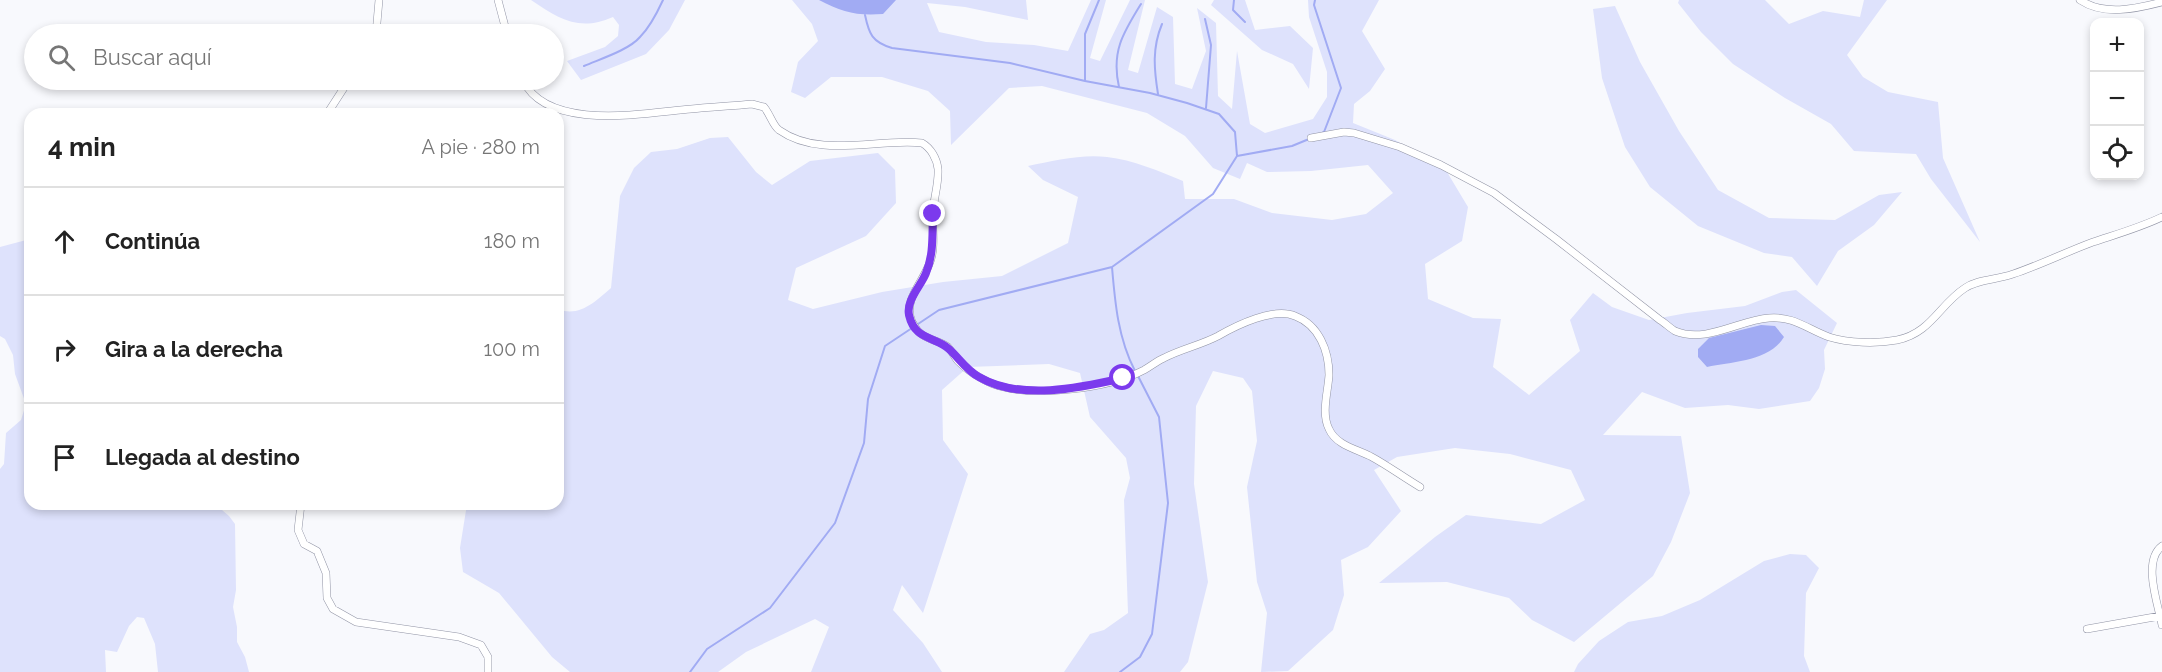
<!DOCTYPE html>
<html lang="es">
<head>
<meta charset="utf-8">
<style>
  :root { --surface:#fff; --page:#f6f6f6; --text:#222; --muted:#767676; --line:#e0e0e0 }
  body { margin:0; font-family:Raleway,sans-serif; background:var(--page); color:var(--text) }
  .controls { position:absolute; right:18px; top:18px; display:grid; overflow:hidden; border-radius:12px; box-shadow:0 3px 9px #0003 }
  .controls button { width:54px; height:54px; display:grid; place-items:center; padding:0; border:0; border-bottom:2px solid var(--line); background:var(--surface); color:var(--text); font:30px sans-serif }
  .stop { position:absolute; width:18px; height:18px; margin:-14px; border:4px solid #7c3aed; border-radius:50%; background:#fff }
  .stop.end { background:#7c3aed; border-color:#fff; box-shadow:0 2px 6px #0008 }
  .list { margin:0; padding:0; list-style:none }
  h2 { display:flex; justify-content:space-between; align-items:center; height:78px; margin:0; padding:0 24px; font-size:26px }
  h2 small { font-size:20px; font-weight:400; color:var(--muted) }
  .list li { display:grid; grid-template-columns:39px 1fr auto; gap:18px; align-items:center; box-sizing:border-box; height:108px; padding:0 24px; border-top:2px solid var(--line) }
  .list b { display:block; font-size:22px; white-space:nowrap }
  .list em { font-size:20px; font-style:normal; color:var(--muted) }
  .icon { flex:none; width:33px; height:33px; fill:none; stroke:currentColor; stroke-width:2; stroke-linecap:round; stroke-linejoin:round }
  .map { position:relative; flex:none; width:2162px; height:672px; overflow:hidden }
  .search { position:absolute; background:var(--surface); box-shadow:0 3px 9px #0003; left:24px; top:24px; width:540px; height:66px; display:flex; align-items:center; gap:15px; box-sizing:border-box; padding:0 21px; border-radius:33px; color:var(--muted); font-size:22px }
  .panel { position:absolute; background:var(--surface); box-shadow:0 3px 9px #0003; left:24px; top:108px; width:540px; height:402px; border-radius:18px }
  .map>svg:first-child { display:block }
</style>
</head>
<body>
<div class="map">
<svg width="2162" height="672" viewBox="0 0 2162 672">
  <rect width="100%" height="100%" fill="#f8f9fd"/>
  <!-- green -->
  <path fill="#dee2fc" d="M 531,0 L 685,0 L 669,30 L 646,54 L 581,80 L 567,61 L 605,47 L 618,36 L 619,25 L 613,17 C 579,32 559,19 531,0 Z
    M 792,0 L 1026,0 L 1028,20 L 965,7 L 927,3 L 939,32 L 986,42 L 1034,45 L 1068,51 L 1091,0 L 1106,0 L 1090,58 L 1100,61 L 1130,0 L 1145,0 L 1128,70 L 1138,73 L 1157,7 L 1173,17 L 1175,84 L 1192,89 L 1206,51 L 1197,8 L 1216,23 L 1218,96 L 1232,109 L 1237,51 L 1250,124 L 1265,133 L 1313,119 L 1327,97 L 1327,72 L 1309,17 L 1308,0 L 1379,0 L 1362,31 L 1385,69 L 1370,91 L 1354,104 L 1353,123 L 1395,140 L 1444,167 L 1468,207 L 1462,241 L 1425,264 L 1428,299 L 1473,318 L 1501,319 L 1493,367 L 1529,395 L 1580,351 L 1570,320 L 1593,293 L 1612,307 L 1649,320 L 1687,313 L 1745,306 L 1782,292 L 1796,290 L 1837,323 L 1824,350 L 1825,369 L 1819,388 L 1810,401 L 1759,409 L 1728,405 L 1685,408 L 1642,392 L 1603,435 L 1681,436 L 1690,493 L 1671,542 L 1653,576 L 1574,642 L 1532,620 L 1509,598 L 1447,582 L 1379,583 L 1435,537 L 1466,515 L 1541,524 L 1585,500 L 1571,470 L 1510,454 L 1455,448 L 1397,457 L 1374,470 L 1401,511 L 1368,547 L 1341,560 L 1344,595 L 1333,630 L 1288,671 L 1261,672 L 1267,613 L 1257,582 L 1247,487 L 1257,441 L 1252,391 L 1243,378 L 1213,371 L 1196,406 L 1194,484 L 1208,582 L 1188,662 L 1180,672 L 1064,672 L 1090,634 L 1104,630 L 1128,613 L 1124,500 L 1130,478 L 1126,458 L 1090,417 L 1080,373 L 1049,364 L 968,367 L 942,390 L 943,440 L 968,474 L 923,613 L 902,585 L 893,610 L 923,643 L 942,672 L 811,672 L 829,627 L 815,619 L 746,652 L 718,672 L 570,672 L 552,657 L 499,593 L 463,572 L 460,548 L 467,504 L 558,504 L 558,309 C 579,318 596,301 611,288 L 620,196 L 634,168 L 651,152 L 677,149 L 710,138 L 728,137 L 756,172 L 772,185 L 810,161 L 878,153 L 895,170 L 896,203 L 866,236 L 796,268 L 788,300 L 813,309 L 882,292 L 943,282 L 1002,276 L 1068,243 L 1078,197 L 1043,180 L 1028,166 C 1053,161 1081,154 1107,157 C 1133,160 1159,171 1183,181 L 1185,199 L 1234,199 L 1272,213 L 1332,220 L 1366,214 L 1393,193 L 1368,165 L 1311,171 L 1267,172 L 1247,163 L 1240,179 L 1213,168 L 1185,136 L 1147,113 L 1042,86 L 1009,88 L 951,145 L 950,111 L 928,91 L 882,77 L 831,77 L 805,98 L 791,92 L 798,62 L 818,41 L 812,24 Z
    M 1214,0 L 1245,0 L 1255,30 L 1290,26 L 1313,48 L 1309,89 L 1293,64 L 1262,50 L 1211,5 Z
    M 1679,0 L 1765,0 L 1789,24 L 1823,11 L 1860,17 L 1864,0 L 1887,0 L 1847,55 L 1863,77 L 1888,92 L 1938,102 L 1943,158 L 1980,242 L 1931,179 L 1916,154 L 1854,151 L 1831,124 L 1785,98 L 1733,64 L 1701,32 L 1678,3 Z
    M 1615,6 L 1640,62 L 1679,131 L 1718,190 L 1769,218 L 1835,220 L 1879,195 L 1902,192 L 1874,225 L 1838,251 L 1817,286 L 1792,257 L 1764,253 L 1698,226 L 1650,187 L 1625,147 L 1602,78 L 1593,9 Z
    M 30,239 L 30,504 L 215,504 L 229,516 L 235,524 L 236,590 L 233,607 L 237,627 L 237,642 L 245,657 L 249,672 L 158,672 L 155,644 L 144,618 L 137,617 L 129,626 L 117,652 L 105,650 L 106,672 L 0,672 L 0,469 L 4,464 L 6,433 L 21,420 L 26,404 L 15,374 L 13,355 L 5,339 L 0,336 L 0,247 Z
    M 1790,554 L 1806,555 L 1819,568 L 1806,593 L 1804,656 L 1810,672 L 1574,672 L 1578,664 L 1599,641 L 1628,622 L 1662,616 L 1700,600 L 1764,561 Z"/>
  <!-- water -->
  <path fill="#a1abf3" d="M 819,0 L 896,0 L 883,14 C 856,16 842,12 819,0 Z
    M 1761,325 L 1775,326 L 1784,337 C 1770,361 1732,362 1707,367 L 1698,357 L 1698,349 L 1709,338 Z"/>
  <g fill="none" stroke-linecap="round" stroke-linejoin="round">
    <!-- stream -->
    <path stroke="#a1abf3" stroke-width="2" d="M 1234,0 L 1233,10 L 1245,22
      M 1315,0 L 1314,5 L 1341,88 L 1324,132 L 1320,134
      M 865,15 C 869,34 872,42 892,48 L 1010,63 L 1085,81 L 1150,93 L 1187,103 L 1219,114 L 1235,132 L 1237,156 L 1292,146 L 1309,139
      M 1205,19 L 1211,45 L 1206,108
      M 584,66 C 600,59 629,50 640,37 C 650,27 657,13 663,0
      M 1085,81 L 1085,34 L 1099,0
      M 1119,87 C 1111,52 1123,33 1141,4
      M 1158,94 C 1154,69 1152,48 1162,24
      M 1112,267 C 1115,303 1118,338 1135,371
      M 690,672 L 707,649 L 770,608 L 835,523 L 864,443 L 868,399 L 885,346 L 939,310 L 1112,267 L 1213,194 L 1237,156
      M 1120,672 L 1140,657 L 1152,634 L 1168,503 L 1159,417 L 1138,376"/>
    <defs>
      <path id="street" d="M 498,0 L 507,34
        M 2080,0 C 2104,16 2135,9 2162,2
        M 376,34 L 379,0
        M 523,80 C 547,132 645,113 691,109 C 712,107 732,106 752,104 L 764,107 C 770,114 773,126 779,130 C 820,159 877,138 922,143 C 931,148 937,159 938,169 C 939,184 933,200 933,214 C 932,228 935,242 932,255 C 928,279 901,298 912,322 C 915,326 916,330 920,333 C 928,340 940,341 948,347 C 952,351 955,358 959,362 C 968,371 981,379 993,384 C 1032,398 1108,389 1144,370 C 1151,366 1157,361 1164,358 C 1181,349 1201,345 1218,336 C 1237,325 1274,307 1295,316 C 1319,325 1329,351 1329,375 C 1328,392 1321,413 1329,429 C 1336,445 1356,449 1370,456 C 1387,465 1403,477 1420,487
        M 327,114 L 349,80
        M 1311,138 L 1344,132 L 1354,133 L 1400,147 L 1441,165 L 1494,193 L 1556,239 L 1660,320 C 1665,323 1670,328 1675,331 C 1706,344 1739,320 1769,318 C 1794,316 1807,329 1829,337 C 1849,343 1876,344 1897,340 C 1931,333 1939,305 1965,288 C 1978,279 1997,280 2013,274 C 2040,265 2066,252 2093,242 C 2117,234 2139,228 2162,217
        M 219,504 L 226,506 L 236,504
        M 301,504 L 298,530 L 304,544 L 317,551 L 326,573 L 327,598 L 333,609 L 356,622 L 459,637 L 481,645 L 488,657 L 488,672
        M 2162,546 C 2142,561 2158,604 2162,625
        M 2087,629 L 2160,616"/>
    </defs>
    <!-- street casing -->
    <use href="#street" stroke="#9194a5" stroke-width="8"/>
    <!-- street -->
    <use href="#street" stroke="#fff" stroke-width="7"/>
  </g>
  <g fill="none" stroke-linecap="round" stroke-linejoin="round">
    <!-- route -->
    <path stroke="#7c3aed" stroke-width="8" d="M 933,214 C 932,234 934,254 926,273 C 921,286 906,300 909,315 C 915,341 935,336 949,349 C 959,358 966,370 979,377 C 1020,401 1080,388 1123,378"/>
  </g>
</svg>
<div class="controls">
<button>+</button>
<button>−</button>
<button><svg class="icon" aria-label="locate" viewBox="0 0 24 24"><circle cx="12" cy="12" r="6"/><path d="M12 2v4M12 18v4M2 12h4M18 12h4"/></svg></button>
</div>
<div class="stop" style="left:1123px;top:378px"></div>
<div class="stop end" style="left:933px;top:214px"></div>
<div class="search"><svg class="icon" aria-label="search" viewBox="0 0 24 24"><circle cx="10" cy="10" r="6"/><path d="M15 15l6 6"/></svg>Buscar aquí</div>
<section class="panel">
<h2>4 min<small>A pie · 280 m</small></h2>
<ul class="list">
<li><svg class="icon" aria-label="ahead" viewBox="0 0 24 24"><path d="M12 20V5M6 11l6-6 6 6"/></svg><div><b>Continúa</b></div><em>180 m</em></li>
<li><svg class="icon" aria-label="right" viewBox="0 0 24 24"><path d="M7 20v-9h11M14 6l5 5-5 5"/></svg><div><b>Gira a la derecha</b></div><em>100 m</em></li>
<li><svg class="icon" aria-label="arrive" viewBox="0 0 24 24"><path d="M6 21V4h12l-3 4 3 4H6"/></svg><div><b>Llegada al destino</b></div></li>
</ul>
</section>
</div>
</body>
</html>
